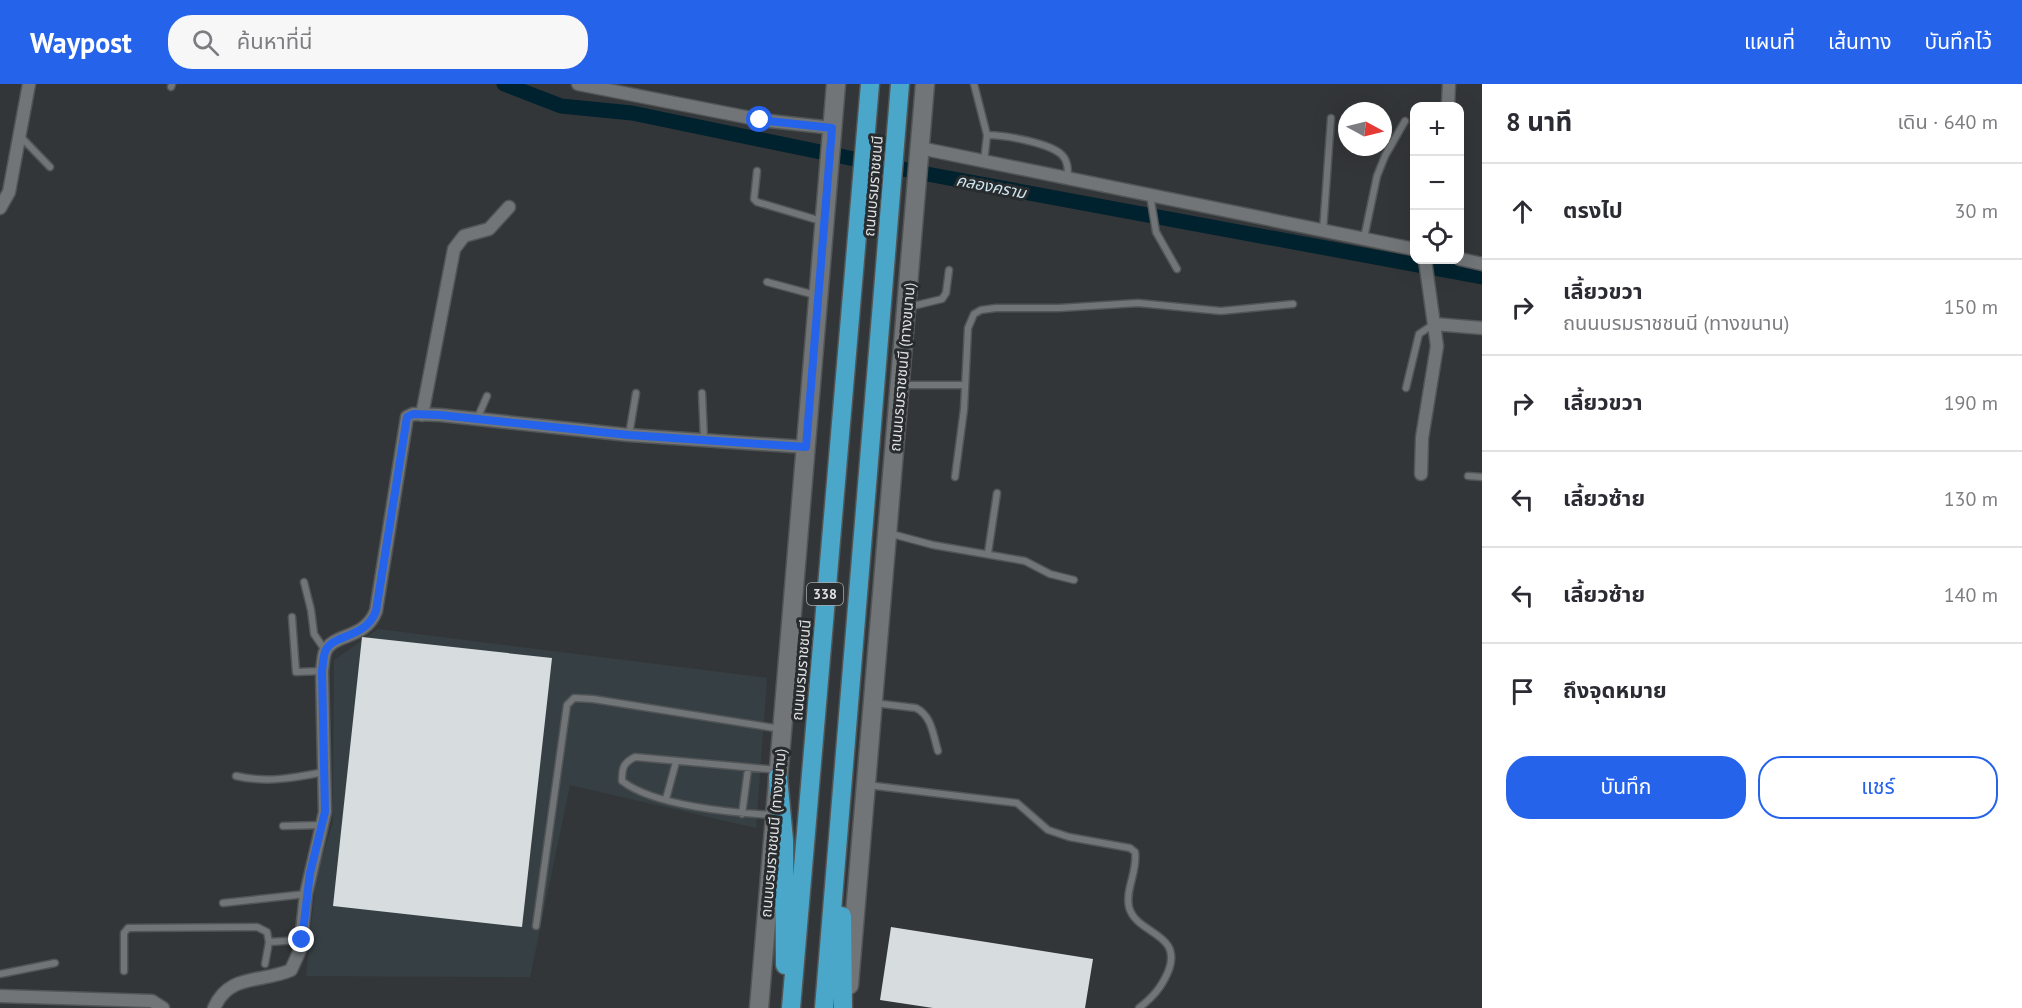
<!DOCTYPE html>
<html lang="th">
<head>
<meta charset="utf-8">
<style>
  :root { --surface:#fff; --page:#f7f7f7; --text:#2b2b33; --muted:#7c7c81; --line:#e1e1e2; --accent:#2563eb }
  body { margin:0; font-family:"PT Sans","Noto Sans Thai",sans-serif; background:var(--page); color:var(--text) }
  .controls { position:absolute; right:18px; top:18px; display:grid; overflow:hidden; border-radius:12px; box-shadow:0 6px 24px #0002 }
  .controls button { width:54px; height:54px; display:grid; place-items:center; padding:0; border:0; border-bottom:2px solid var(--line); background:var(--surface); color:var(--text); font:30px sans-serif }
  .compass { position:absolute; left:1338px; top:18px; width:54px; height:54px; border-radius:50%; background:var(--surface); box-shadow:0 6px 24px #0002; rotate:97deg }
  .stop { position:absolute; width:18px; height:18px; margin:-14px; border:4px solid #2563eb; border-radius:50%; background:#fff }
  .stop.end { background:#2563eb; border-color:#fff; box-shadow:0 2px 6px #0008 }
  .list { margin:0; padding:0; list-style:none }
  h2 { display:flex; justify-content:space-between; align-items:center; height:78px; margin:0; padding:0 24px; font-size:26px }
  h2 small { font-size:20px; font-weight:400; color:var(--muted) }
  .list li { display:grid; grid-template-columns:39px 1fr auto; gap:18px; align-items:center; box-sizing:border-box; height:96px; padding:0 24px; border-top:2px solid var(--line) }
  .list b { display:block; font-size:22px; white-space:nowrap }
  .list p { margin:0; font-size:20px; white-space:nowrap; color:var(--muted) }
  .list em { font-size:20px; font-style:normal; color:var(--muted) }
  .actions { display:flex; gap:12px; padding:18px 24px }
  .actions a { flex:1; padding:14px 0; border:2px solid var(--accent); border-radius:24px; text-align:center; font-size:21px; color:var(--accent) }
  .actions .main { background:var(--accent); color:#fff }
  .icon { flex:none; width:33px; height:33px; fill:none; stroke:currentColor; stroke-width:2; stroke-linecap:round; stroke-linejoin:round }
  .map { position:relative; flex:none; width:1482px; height:924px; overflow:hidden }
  header { display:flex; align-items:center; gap:36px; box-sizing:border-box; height:84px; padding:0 30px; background:var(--accent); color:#fff }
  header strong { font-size:28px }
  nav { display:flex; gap:33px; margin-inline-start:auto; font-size:21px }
  .search { width:420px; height:54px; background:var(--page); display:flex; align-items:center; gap:15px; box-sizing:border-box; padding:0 21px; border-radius:24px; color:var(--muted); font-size:22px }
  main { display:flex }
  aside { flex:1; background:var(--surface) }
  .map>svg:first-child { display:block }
</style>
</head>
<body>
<header>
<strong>Waypost</strong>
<div class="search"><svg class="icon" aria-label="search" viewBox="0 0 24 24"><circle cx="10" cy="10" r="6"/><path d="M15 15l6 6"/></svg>ค้นหาที่นี่</div>
<nav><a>แผนที่</a><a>เส้นทาง</a><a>บันทึกไว้</a></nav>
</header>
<main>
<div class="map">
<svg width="1482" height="924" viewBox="0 0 1482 924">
  <rect width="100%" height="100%" fill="#333638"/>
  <!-- built -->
  <path fill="#364044" d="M 378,545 L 767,594 L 756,744 L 570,701 L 530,893 L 306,892 L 316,795 L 333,738 L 334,576 Z"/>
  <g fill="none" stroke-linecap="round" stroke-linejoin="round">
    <!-- canal -->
    <path stroke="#00222e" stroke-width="15" d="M 504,0 L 561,22 L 632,29 L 927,90 L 1482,193"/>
  </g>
  <!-- building -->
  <path fill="#d7dcde" d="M 362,553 L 552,574 L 522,843 L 333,822 Z
    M 891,843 L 1093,875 L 1085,924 L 933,924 L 880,916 Z"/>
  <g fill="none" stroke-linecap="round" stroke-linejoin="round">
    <defs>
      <path id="lane" d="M 974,0 L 987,51
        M 171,3 L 172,0
        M 20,52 L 50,83
        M 984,78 L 987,51 C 1005,51 1050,59 1062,71 C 1068,77 1068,86 1068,94
        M 757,87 L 754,115 L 757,118 L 821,137
        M 1150,111 L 1156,148 L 1177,185
        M 1323,147 L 1331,34
        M 1364,154 L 1377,92 L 1385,72 L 1405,37
        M 767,198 L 815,211
        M 909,223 L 942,215 L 946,209 L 949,186
        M 902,301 L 965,301
        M 1406,304 L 1419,250 L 1434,240
        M 702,309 L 704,355
        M 477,335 L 487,312
        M 629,351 L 636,309
        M 1468,392 L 1482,393
        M 955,393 L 964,325 L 968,244 L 974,230 L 981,226 L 996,224 L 1059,224 L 1138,219 L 1221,227 L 1293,220
        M 888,449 L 933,461 L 1025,477 L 1050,490 L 1074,496
        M 988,469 L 997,409
        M 304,498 L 311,526 L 314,550 L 325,566
        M 292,533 L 296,588 L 322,587
        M 874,619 L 916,624 C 932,632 933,651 938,667
        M 236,692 C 266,699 294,694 324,688
        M 867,701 L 1017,719 L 1048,746 L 1069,753 L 1130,764 L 1135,768 C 1138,787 1125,805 1129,823 C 1136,851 1184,848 1168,888 C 1161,904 1153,913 1139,924
        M 666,715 L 676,678
        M 742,730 L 748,685
        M 774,731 C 734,729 654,722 622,697 C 622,684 623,679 635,673 L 778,686
        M 283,742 L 322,741
        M 223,819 L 306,810
        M 536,842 L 567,621 L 574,614 L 593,615 L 781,645
        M 265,880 L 269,858 L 301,856
        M 124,887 L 124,849 L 128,844 L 257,843 L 267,848 L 269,858
        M 0,890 L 55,879"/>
      <path id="street" d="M 578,0 L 761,36 L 833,44
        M 1448,22 L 1449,0
        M 920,64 L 1414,165
        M 0,124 L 9,108 L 29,0
        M 1460,175 L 1482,180
        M 1434,240 L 1482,244
        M 422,331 L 454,165 L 464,152 L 489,145 L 509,123
        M 1421,390 L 1422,354 L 1437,262 L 1425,176
        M 0,912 L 152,917 L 163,924
        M 214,924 C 229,889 262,899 291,886 L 300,866 L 306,810 L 325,728 L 322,587 C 323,581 323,574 325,568 C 332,549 365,556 376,527 L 407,333 L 413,330 L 440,331 L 629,351 L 806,363"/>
      <path id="secondary" d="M 849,901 L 925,0
        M 759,924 L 836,0"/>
      <path id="highway" d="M 778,693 L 784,756 L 785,881
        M 842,832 L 843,924
        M 791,924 L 870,0
        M 824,924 L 900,0"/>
    </defs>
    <!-- lane casing -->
    <use href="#lane" stroke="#525556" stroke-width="9"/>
    <!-- street casing -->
    <use href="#street" stroke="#525556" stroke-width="15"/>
    <!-- secondary casing -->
    <use href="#secondary" stroke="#525556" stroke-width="21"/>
    <!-- highway casing -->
    <use href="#highway" stroke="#525556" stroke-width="21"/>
    <!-- lane -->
    <use href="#lane" stroke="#717577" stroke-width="6"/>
    <!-- street -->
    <use href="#street" stroke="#717577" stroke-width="12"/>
    <!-- secondary -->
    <use href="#secondary" stroke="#717577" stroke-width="18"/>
    <!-- highway -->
    <use href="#highway" stroke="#4aa7c9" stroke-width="18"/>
  </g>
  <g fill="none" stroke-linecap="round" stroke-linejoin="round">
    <!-- route -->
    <path stroke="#2563eb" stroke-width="8" d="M 302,856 L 310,789 L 325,728 L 322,587 C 323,581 323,574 325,568 C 332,549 365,556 376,527 L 407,333 L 413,330 L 440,331 L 629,351 L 806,363 L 832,44 L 760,36"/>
  </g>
  <g text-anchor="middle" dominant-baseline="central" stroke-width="6" stroke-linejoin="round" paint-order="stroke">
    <!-- shield labels -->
    <rect fill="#292c2e" stroke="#a8abac" stroke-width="1.5" x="807" y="499" width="36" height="22" rx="4.5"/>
    <g font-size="14" font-weight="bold" fill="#dfe1e2">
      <text x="825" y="510">338</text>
    </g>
    <!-- street labels -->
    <g font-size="15" fill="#dfe1e2" stroke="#292c2e">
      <text transform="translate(873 102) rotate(-85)">ถนนบรมราชชนนี</text>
      <text transform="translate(902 283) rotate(-85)">ถนนบรมราชชนนี (ทางขนาน)</text>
      <text transform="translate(801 586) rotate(-85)">ถนนบรมราชชนนี</text>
      <text transform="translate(773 749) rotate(-85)">ถนนบรมราชชนนี (ทางขนาน)</text>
    </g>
    <!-- water labels -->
    <g font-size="16" font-style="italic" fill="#cde6f0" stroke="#292c2e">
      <text transform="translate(991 102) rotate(11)">คลองคราม</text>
    </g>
  </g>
</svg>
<div class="controls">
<button>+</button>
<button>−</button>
<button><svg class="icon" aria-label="locate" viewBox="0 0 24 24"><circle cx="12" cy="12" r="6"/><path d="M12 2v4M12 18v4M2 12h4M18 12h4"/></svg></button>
</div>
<svg class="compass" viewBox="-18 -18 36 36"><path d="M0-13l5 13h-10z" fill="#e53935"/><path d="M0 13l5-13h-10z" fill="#7c7c81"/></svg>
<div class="stop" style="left:760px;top:36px"></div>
<div class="stop end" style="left:302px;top:856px"></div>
</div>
<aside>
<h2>8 นาที<small>เดิน · 640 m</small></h2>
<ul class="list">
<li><svg class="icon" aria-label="ahead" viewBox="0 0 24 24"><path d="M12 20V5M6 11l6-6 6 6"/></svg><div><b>ตรงไป</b></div><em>30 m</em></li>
<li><svg class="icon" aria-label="right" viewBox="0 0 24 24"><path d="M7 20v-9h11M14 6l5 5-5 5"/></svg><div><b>เลี้ยวขวา</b><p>ถนนบรมราชชนนี (ทางขนาน)</p></div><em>150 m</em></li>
<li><svg class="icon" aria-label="right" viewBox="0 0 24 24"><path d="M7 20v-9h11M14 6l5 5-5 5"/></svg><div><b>เลี้ยวขวา</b></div><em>190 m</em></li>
<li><svg class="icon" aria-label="left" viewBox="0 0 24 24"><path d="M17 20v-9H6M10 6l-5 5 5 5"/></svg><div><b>เลี้ยวซ้าย</b></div><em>130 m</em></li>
<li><svg class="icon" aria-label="left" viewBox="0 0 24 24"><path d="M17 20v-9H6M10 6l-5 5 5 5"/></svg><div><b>เลี้ยวซ้าย</b></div><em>140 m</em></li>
<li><svg class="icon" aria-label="arrive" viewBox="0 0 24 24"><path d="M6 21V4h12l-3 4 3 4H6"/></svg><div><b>ถึงจุดหมาย</b></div></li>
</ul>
<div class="actions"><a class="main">บันทึก</a><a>แชร์</a></div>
</aside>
</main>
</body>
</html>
